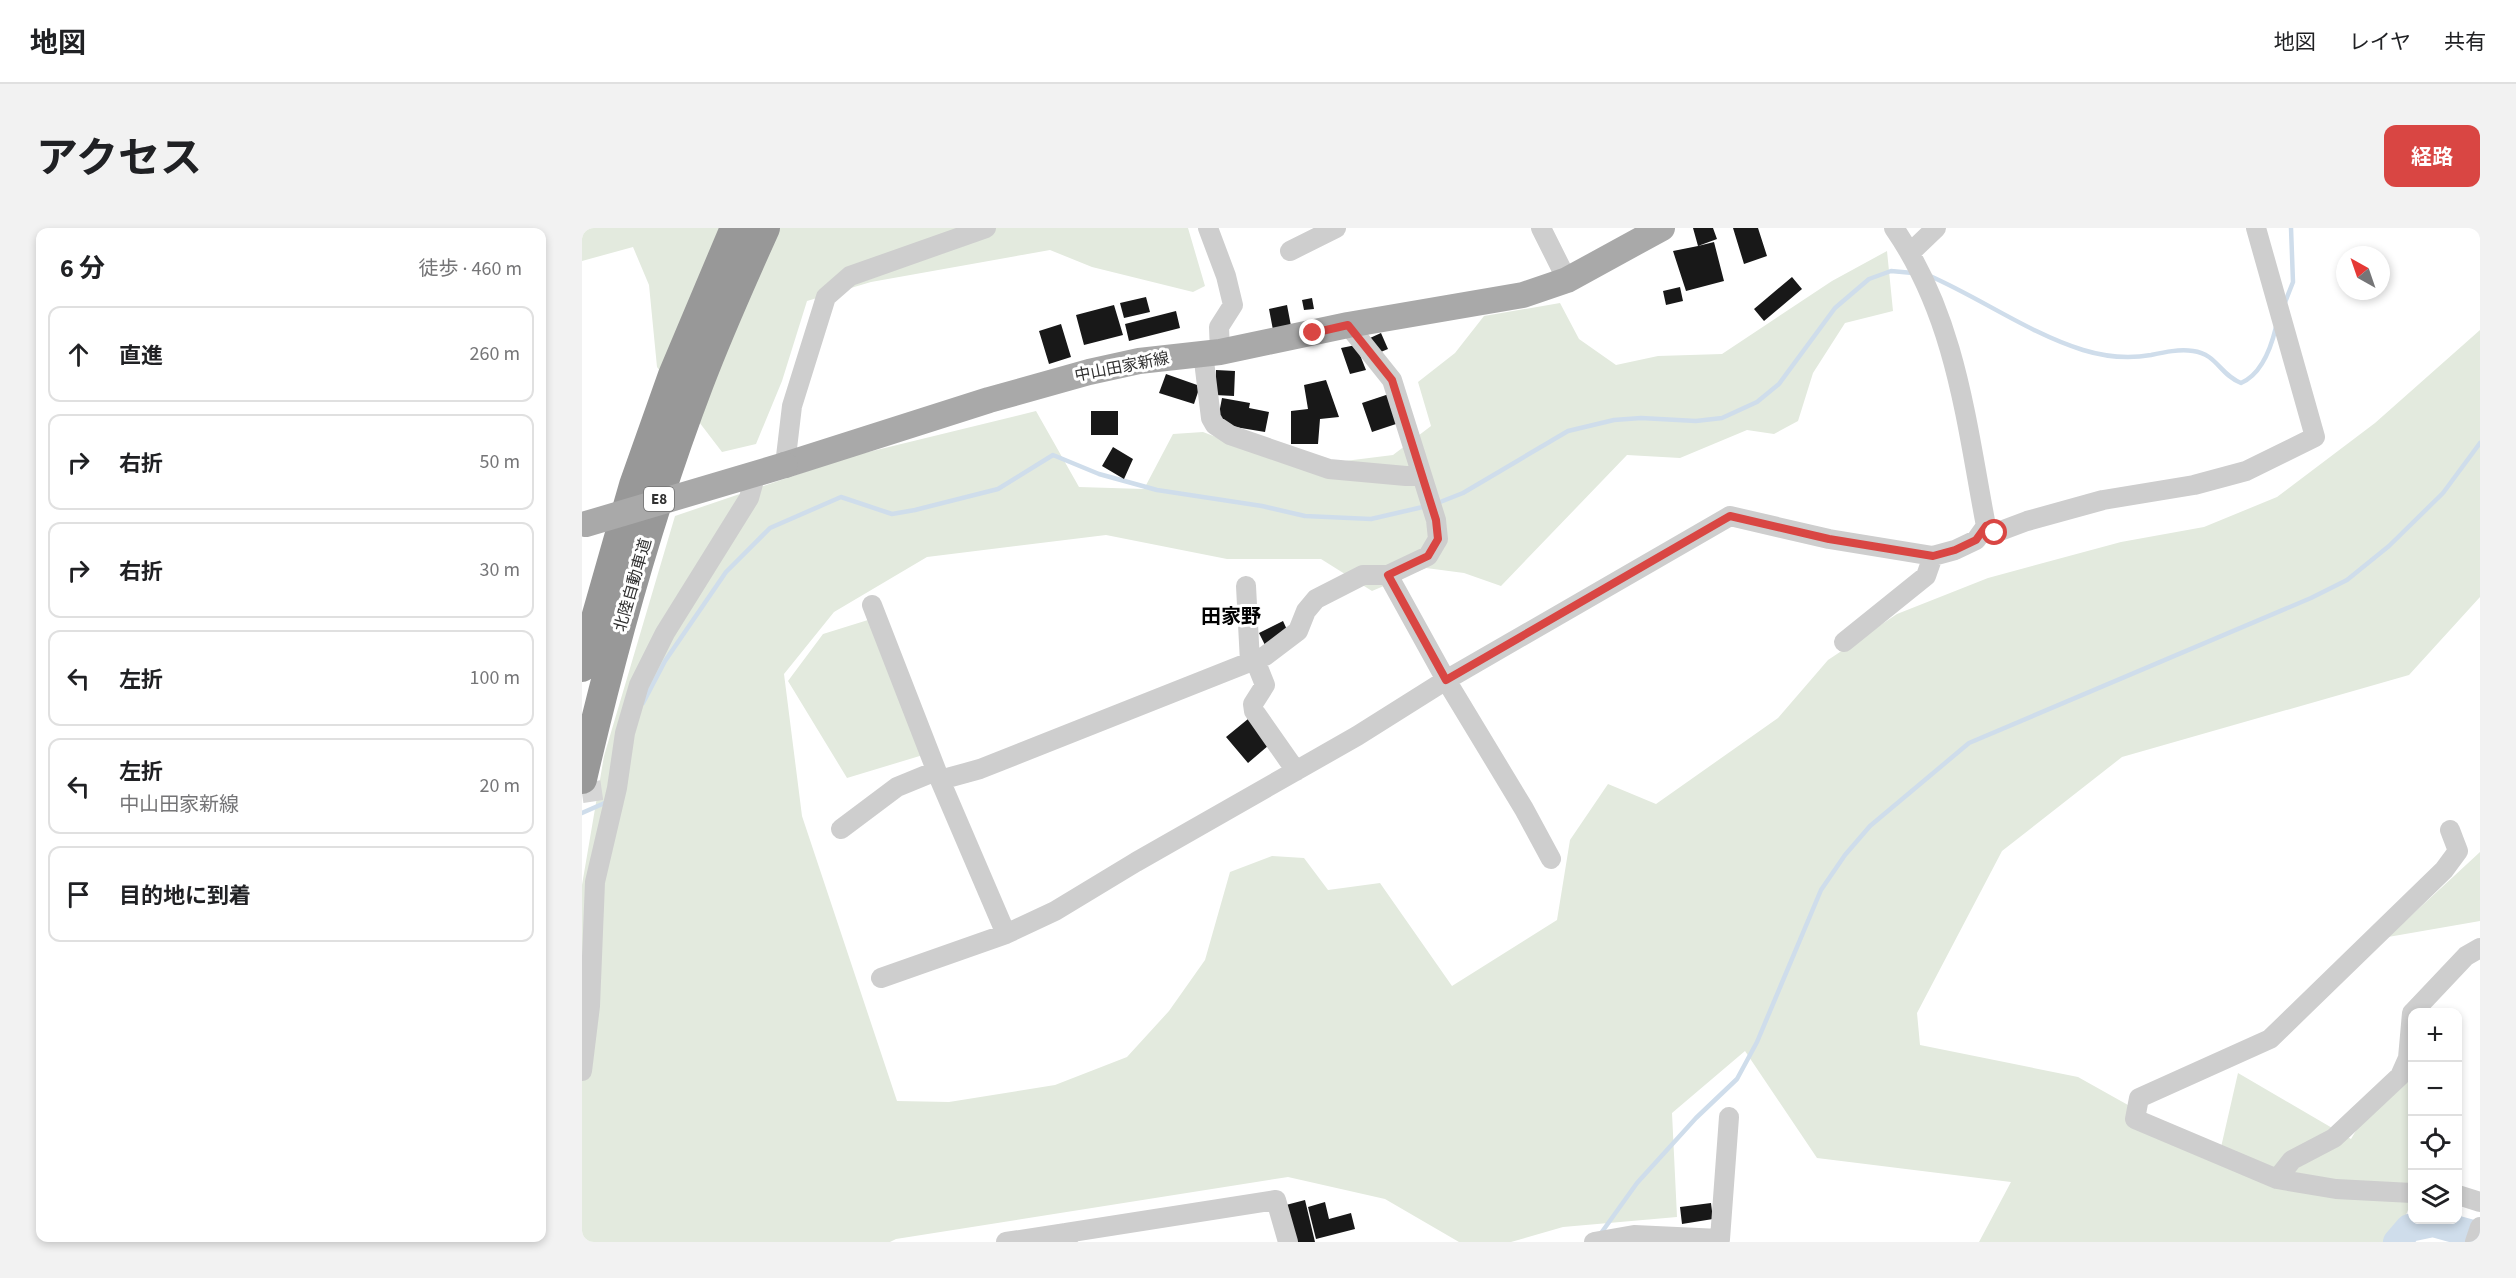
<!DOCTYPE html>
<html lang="ja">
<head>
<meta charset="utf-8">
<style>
  :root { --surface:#fff; --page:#f2f2f2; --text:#202124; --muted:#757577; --line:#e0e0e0; --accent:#d94643 }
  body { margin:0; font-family:"Source Sans 3","Noto Sans JP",sans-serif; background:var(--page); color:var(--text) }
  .controls { position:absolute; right:18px; bottom:18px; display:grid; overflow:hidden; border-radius:12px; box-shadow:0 3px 9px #0003 }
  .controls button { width:54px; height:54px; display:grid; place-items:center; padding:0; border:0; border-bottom:2px solid var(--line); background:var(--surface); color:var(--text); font:30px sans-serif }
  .compass { position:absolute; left:1754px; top:18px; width:54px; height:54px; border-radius:50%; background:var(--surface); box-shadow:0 3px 9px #0003; rotate:320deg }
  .stop { position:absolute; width:18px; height:18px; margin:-14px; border:4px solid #d94643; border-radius:50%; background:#fff }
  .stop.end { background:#d94643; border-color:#fff; box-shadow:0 2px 6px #0008 }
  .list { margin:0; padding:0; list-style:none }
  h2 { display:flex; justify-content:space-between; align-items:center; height:78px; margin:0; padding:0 24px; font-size:26px }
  h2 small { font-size:20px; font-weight:400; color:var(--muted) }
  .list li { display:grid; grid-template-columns:39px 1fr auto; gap:18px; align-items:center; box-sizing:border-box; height:96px; margin:0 12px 12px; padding:0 12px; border:2px solid var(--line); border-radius:12px }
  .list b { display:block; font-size:22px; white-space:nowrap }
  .list p { margin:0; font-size:20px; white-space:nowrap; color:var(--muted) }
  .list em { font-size:20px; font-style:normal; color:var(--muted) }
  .icon { flex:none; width:33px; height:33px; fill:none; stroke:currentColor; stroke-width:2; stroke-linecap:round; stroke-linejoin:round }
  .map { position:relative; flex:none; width:1898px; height:1014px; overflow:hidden; border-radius:12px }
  header { display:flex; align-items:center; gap:36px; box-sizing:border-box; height:84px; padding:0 30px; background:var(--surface); border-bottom:2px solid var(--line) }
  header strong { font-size:28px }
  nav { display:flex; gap:33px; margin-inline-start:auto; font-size:21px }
  .intro { display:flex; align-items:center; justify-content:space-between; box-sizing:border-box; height:144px; padding:0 36px }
  h1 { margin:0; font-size:42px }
  .button { padding:15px 27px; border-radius:12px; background:var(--accent); color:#fff; font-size:21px; font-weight:700 }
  main { display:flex; gap:36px; padding:0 36px }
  aside { flex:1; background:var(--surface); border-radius:12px; box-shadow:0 3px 9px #0003 }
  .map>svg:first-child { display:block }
</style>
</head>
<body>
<header>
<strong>地図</strong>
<nav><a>地図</a><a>レイヤ</a><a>共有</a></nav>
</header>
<div class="intro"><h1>アクセス</h1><a class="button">経路</a></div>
<main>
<aside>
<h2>6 分<small>徒歩 · 460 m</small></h2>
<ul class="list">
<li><svg class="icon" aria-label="ahead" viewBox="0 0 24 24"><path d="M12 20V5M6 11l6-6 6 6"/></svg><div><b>直進</b></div><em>260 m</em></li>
<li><svg class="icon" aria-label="right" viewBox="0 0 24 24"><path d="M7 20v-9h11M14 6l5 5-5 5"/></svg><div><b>右折</b></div><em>50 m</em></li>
<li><svg class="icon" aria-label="right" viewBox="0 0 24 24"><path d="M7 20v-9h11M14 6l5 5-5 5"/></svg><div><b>右折</b></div><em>30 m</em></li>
<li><svg class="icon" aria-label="left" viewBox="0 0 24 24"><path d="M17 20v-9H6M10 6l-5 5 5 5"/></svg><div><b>左折</b></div><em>100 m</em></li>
<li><svg class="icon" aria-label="left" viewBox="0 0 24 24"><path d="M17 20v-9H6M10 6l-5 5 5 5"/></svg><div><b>左折</b><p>中山田家新線</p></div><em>20 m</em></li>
<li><svg class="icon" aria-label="arrive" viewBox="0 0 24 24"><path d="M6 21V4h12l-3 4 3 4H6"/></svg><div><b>目的地に到着</b></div></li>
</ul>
</aside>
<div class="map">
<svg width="1898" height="1014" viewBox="0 0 1898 1014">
  <rect width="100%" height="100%" fill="#fff"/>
  <!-- green -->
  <path fill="#e3eade" d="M 0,0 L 606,0 L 623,58 L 611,64 L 510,39 L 468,22 L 289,54 L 225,73 L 200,153 L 174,216 L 140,224 L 75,139 L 67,57 L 51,19 L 0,33 Z
    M 1305,23 L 1311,83 L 1263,95 L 1231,145 L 1216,193 L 1192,206 L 1165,202 L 1098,230 L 1045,227 L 919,358 L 882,345 L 844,340 L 790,363 L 739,331 L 645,331 L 524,307 L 345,329 L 252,384 L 202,446 L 220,588 L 315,873 L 367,874 L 473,857 L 545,829 L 587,783 L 623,732 L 648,644 L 690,628 L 722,630 L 746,662 L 798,655 L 870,758 L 975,692 L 988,612 L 1026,556 L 1074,576 L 1196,490 L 1246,432 L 1315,386 L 1406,350 L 1539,314 L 1622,299 L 1695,269 L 1793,195 L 1898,102 L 1898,369 L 1827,447 L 1540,529 L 1420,623 L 1335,785 L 1338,817 L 1496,849 L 1637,928 L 1656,845 L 1769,911 L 1830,809 L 1830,972 L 1813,1014 L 1397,1014 L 1429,954 L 1235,930 L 1163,823 L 1090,885 L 1095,989 L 981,999 L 929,1014 L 877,1014 L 803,971 L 706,949 L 314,1011 L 308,1014 L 0,1014 L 0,657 L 22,528 L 93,288 L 270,228 L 454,183 L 497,259 L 562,261 L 591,206 L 621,204 L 704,236 L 763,233 L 811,227 L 849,198 L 836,154 L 873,125 L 902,88 L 978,75 L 997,111 L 1034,137 L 1076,128 L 1140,126 L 1250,53 Z
    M 286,392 L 341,527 L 265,550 L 206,453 L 241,406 Z
    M 1898,624 L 1898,693 L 1806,709 Z"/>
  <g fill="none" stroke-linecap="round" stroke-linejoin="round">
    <!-- stream -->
    <path stroke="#cfddeb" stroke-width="4.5" d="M 1348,48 C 1400,71 1447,105 1501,122 C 1524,129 1546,131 1569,127 C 1583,124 1597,121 1611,123 C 1635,126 1638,147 1659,155 C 1680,146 1689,120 1694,99
      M 1702,77 L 1711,54 L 1709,0
      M 853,276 L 881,265 L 986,203 L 1032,192 L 1059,190 L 1114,193 L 1140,190 L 1175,174 L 1197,156 L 1253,80 L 1287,51 L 1309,43 L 1331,45
      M 61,475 L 83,433 L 144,344 L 188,300 L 259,269 L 310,286 L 333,282 L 416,261 L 471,227 L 517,246 L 575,262 L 680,278 L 723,288 L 789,291 L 845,278
      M 0,585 L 25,574
      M 1017,1008 L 1055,955 L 1114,890 L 1155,851 L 1175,814 L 1239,662 L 1263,627 L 1288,598 L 1387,515 L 1729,370 L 1765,352 L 1807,318 L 1861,265 L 1898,215"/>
    <!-- river -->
    <path stroke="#cfddeb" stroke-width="28" d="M 1815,1014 L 1827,1000 L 1851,995 L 1898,1008"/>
  </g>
  <!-- building -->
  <path fill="#181818" d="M 1111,0 L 1131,0 L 1135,11 L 1116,18 L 1132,14 L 1142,53 L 1104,63 L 1091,23 L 1116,18 Z
    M 1151,0 L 1176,0 L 1185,28 L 1162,36 Z
    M 1210,49 L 1220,61 L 1182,93 L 1172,81 Z
    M 1098,59 L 1101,73 L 1084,77 L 1081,63 Z
    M 564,69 L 568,84 L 542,90 L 538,75 Z
    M 730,70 L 732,81 L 722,82 L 720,72 Z
    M 532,77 L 541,107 L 502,117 L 494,87 Z
    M 705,77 L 709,98 L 691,102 L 687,81 Z
    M 594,83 L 598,100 L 547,113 L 543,96 Z
    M 479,96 L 489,129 L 467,136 L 457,103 Z
    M 799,105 L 806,121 L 794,126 L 788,110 Z
    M 774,117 L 784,142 L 768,146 L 759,120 Z
    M 634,142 L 653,143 L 652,168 L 633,167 Z
    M 584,146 L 618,158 L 612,176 L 577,165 Z
    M 744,152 L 757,189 L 738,191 L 736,216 L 709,216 L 709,183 L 726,181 L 722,157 Z
    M 807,166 L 817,195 L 790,204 L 780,175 Z
    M 640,170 L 668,175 L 667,180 L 687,184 L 683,204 L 635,196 Z
    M 509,183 L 536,183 L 536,207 L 509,207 Z
    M 531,219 L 551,231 L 542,251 L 520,238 Z
    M 701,393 L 707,406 L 683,417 L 677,405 Z
    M 666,491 L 687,517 L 666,535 L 644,509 Z
    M 723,972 L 733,1014 L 713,1014 L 704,977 Z
    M 743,974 L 747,991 L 769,985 L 773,1001 L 734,1011 L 726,979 Z
    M 1129,975 L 1131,991 L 1100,996 L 1098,979 Z"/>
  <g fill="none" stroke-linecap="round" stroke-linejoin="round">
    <!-- minor-tunnel -->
    <path stroke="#d6d6d6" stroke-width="20" stroke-dasharray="20 10" stroke-linecap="butt" d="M 0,565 L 35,560"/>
    <!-- minor -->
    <path stroke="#cecece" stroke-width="20" d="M 626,0 L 644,48 L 651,77 L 637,99 L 638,124
      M 959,0 L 985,52
      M 708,23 L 754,0
      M 1329,24 L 1354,0
      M 766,97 L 810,152 L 854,292 L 856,311 L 846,328 L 806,347 L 864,452 L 942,581 L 969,631
      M 621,125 L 629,190 L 633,197 L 648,207 L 747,241 L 824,248 L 839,246
      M 203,237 L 210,178 L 244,69 L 268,48 L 404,0
      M 1404,298 L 1413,305 L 1445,293 L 1521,272 L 1612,257 L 1664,243 L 1733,209 L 1674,0
      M 664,358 L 668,434
      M 290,377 L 358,552 L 424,706 L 473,683 L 554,634 L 775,508 L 864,452 L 1148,288 L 1247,311 L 1351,328 L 1373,322 L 1394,312 L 1404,298 C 1384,193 1374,90 1312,0
      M 1262,414 L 1344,348 L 1351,328
      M 673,432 L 683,457 L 671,476 L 672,483 L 714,543
      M 358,552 L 398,541 L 683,428 L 716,403 L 724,383 L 734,371 L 781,347 L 806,347
      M 259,601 L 315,559 L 354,543
      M 299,750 L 424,706
      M 1831,784 L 1884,728 L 1898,720
      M 0,843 L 8,778 L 13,654 L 35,560 L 43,505 L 57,457 L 83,405 L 167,270 L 174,245
      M 1695,951 L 1710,932 L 1752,910 L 1818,848 L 1826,830 L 1830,785
      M 1830,965 L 1754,961 L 1695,951 L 1553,891 L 1557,870 L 1688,811 L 1862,642 L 1876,623 L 1868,602
      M 1876,967 L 1898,974
      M 484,1005 L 694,972 L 706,1014
      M 424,1014 L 484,1005 L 486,1014
      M 1012,1014 L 1052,1007 L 1138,1011 L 1147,889
      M 1893,1014 L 1898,999"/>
    <!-- major -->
    <path stroke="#a9a9a9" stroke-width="26" d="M 203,237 L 407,172 L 507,144 L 557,133 L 638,124 L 766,97 L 941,67 L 985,52 L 1080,0"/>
    <!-- highway -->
    <path stroke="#989898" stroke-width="30" d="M 0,439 L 52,257 L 91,147 L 153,0
      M 0,551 C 31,417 68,283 117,155 C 137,102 160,51 183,0"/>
    <!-- major-bridge -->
    <path stroke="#a9a9a9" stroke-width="26" d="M 4,296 L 203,237"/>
  </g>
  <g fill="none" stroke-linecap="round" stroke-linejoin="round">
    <!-- route -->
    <path stroke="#d94643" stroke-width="8" d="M 731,105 L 766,97 L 810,152 L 854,292 L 856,311 L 846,328 L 806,347 L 864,452 L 1148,288 L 1247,311 L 1351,328 L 1373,322 L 1394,312 L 1404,298 L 1413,305"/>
  </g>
  <g text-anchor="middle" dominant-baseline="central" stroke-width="6" stroke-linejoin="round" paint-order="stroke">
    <!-- shield labels -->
    <rect fill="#fff" stroke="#6f6f6f" stroke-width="1.5" x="62" y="259" width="30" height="24" rx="4.5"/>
    <g font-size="15" font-weight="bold" fill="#313131">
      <text x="77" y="271">E8</text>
    </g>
    <!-- street labels -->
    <g font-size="16" fill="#313131" stroke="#fff">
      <text transform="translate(540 139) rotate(-11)">中山田家新線</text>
      <text transform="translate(51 357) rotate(-74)">北陸自動車道</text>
    </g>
    <!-- quarter labels -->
    <g font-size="20" font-weight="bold" fill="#000" stroke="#fff">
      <text x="649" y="389">田家野</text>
    </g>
  </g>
</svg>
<div class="controls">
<button>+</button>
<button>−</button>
<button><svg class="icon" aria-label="locate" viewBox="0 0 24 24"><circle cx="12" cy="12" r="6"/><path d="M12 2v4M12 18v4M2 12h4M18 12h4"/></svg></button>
<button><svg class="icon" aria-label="layers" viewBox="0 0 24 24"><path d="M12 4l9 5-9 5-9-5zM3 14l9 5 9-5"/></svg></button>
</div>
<svg class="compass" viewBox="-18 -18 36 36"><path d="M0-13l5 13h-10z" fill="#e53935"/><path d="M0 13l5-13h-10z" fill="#757577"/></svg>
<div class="stop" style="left:1413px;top:305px"></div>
<div class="stop end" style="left:731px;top:105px"></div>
</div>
</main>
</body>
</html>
